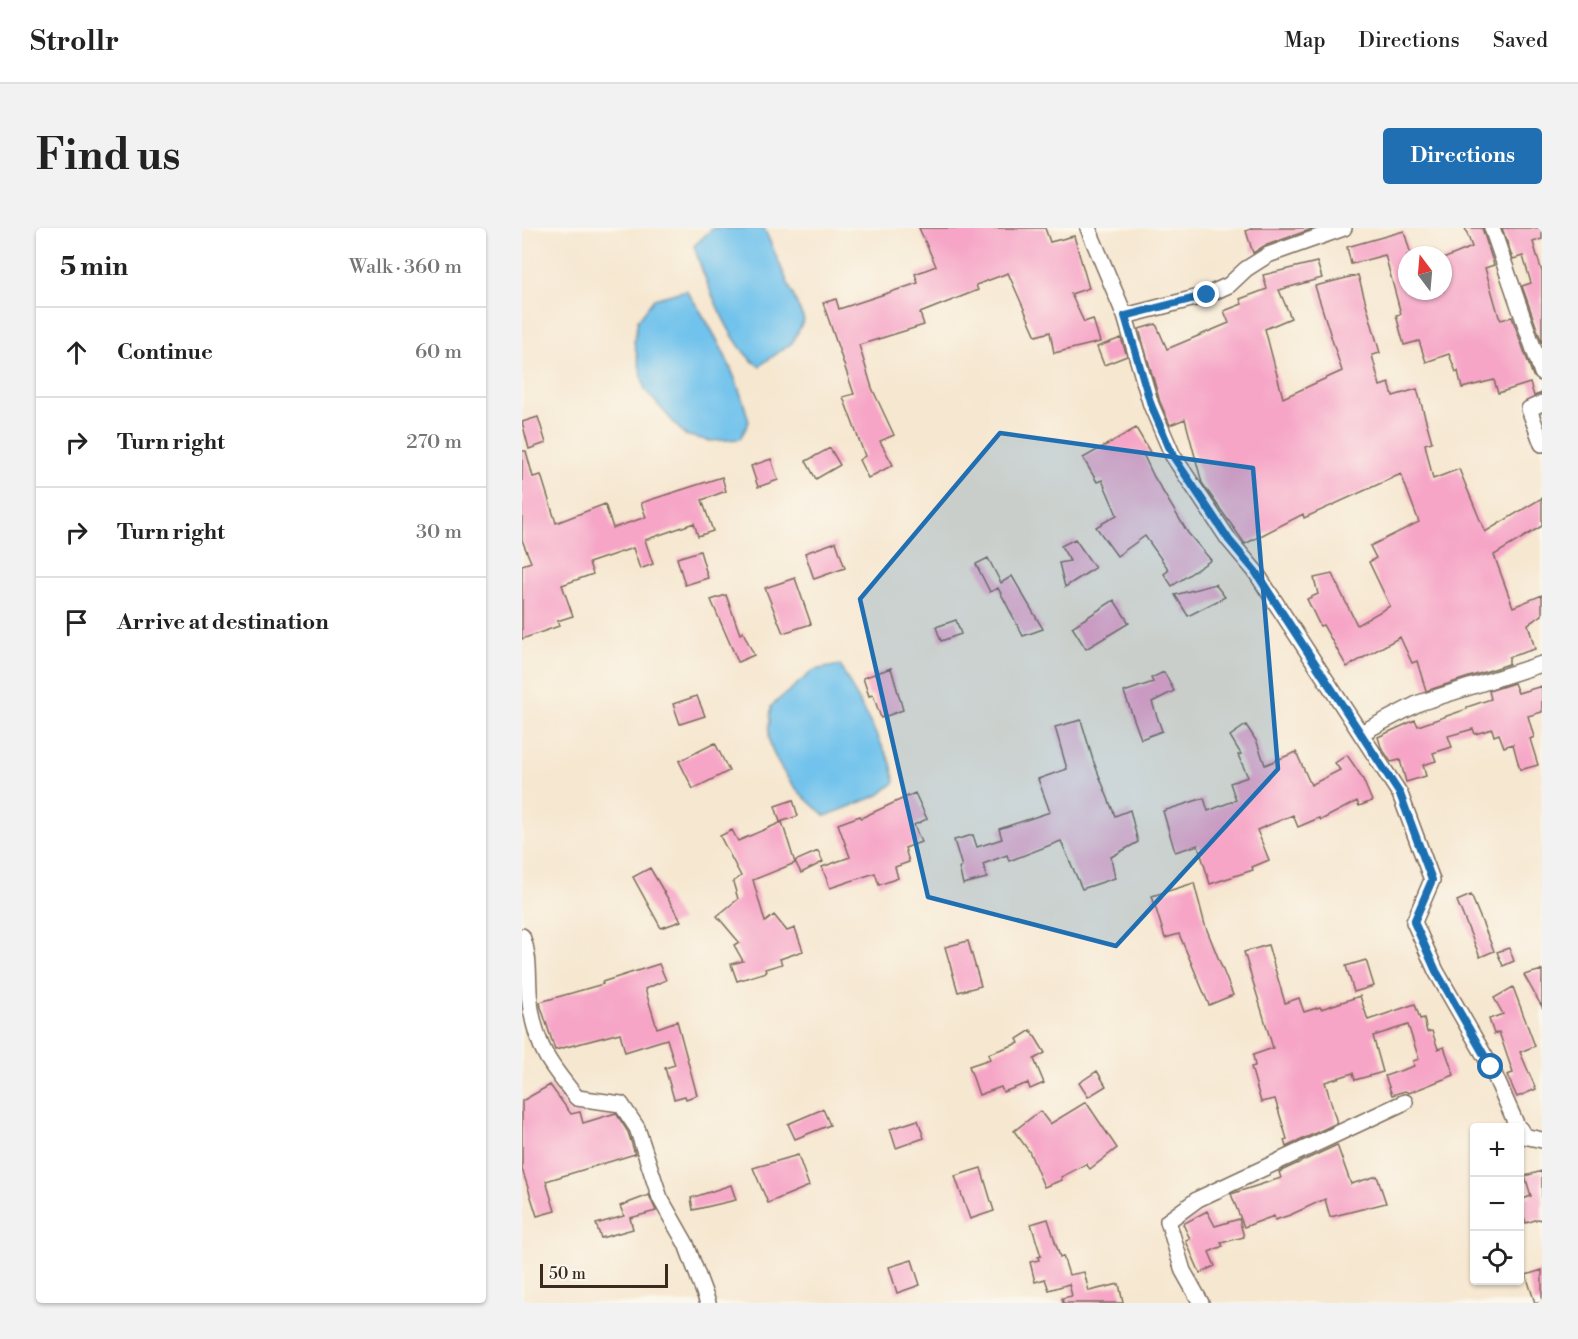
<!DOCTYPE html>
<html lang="en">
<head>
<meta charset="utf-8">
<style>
  :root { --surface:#fff; --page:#f2f2f2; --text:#222; --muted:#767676; --line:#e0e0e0; --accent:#1f6fb2 }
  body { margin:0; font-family:"Libre Bodoni",serif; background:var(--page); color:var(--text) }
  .controls { position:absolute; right:18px; bottom:18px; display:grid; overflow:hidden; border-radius:6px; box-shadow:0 2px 4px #0004 }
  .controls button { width:54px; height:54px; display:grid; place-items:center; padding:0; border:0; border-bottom:2px solid var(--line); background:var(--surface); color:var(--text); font:30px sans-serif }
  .compass { position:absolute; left:876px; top:18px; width:54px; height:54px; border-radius:50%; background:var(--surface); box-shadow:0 2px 4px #0004; rotate:344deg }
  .scale { position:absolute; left:18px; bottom:15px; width:128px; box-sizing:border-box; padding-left:6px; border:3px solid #3b2a1e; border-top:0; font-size:16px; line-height:21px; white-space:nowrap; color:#3b2a1e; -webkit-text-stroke:4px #fbf7ec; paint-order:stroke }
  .stop { position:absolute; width:18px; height:18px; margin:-14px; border:4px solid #1f6fb2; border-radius:50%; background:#fff }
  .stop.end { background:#1f6fb2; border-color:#fff; box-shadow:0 2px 6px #0008 }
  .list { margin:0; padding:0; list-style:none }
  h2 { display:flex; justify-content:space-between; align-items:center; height:78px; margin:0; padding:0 24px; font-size:26px }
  h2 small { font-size:20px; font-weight:400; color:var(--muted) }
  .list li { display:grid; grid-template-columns:39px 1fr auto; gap:18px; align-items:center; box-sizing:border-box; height:90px; padding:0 24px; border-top:2px solid var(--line) }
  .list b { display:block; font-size:22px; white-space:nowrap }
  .list em { font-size:20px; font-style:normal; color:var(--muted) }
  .icon { flex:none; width:33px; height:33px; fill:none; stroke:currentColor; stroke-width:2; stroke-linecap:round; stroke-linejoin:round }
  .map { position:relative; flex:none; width:1020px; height:1075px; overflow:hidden; border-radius:6px }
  header { display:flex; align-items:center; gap:36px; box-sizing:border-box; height:84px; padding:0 30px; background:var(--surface); border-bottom:2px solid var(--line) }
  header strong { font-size:28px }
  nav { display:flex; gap:33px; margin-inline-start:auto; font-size:21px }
  .intro { display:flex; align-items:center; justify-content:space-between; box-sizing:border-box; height:144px; padding:0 36px }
  h1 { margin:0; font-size:42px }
  .button { padding:15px 27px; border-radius:6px; background:var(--accent); color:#fff; font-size:21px; font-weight:700 }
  main { display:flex; gap:36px; padding:0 36px }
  aside { flex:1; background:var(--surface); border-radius:6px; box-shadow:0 2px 4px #0004 }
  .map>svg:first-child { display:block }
</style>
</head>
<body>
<header>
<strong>Strollr</strong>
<nav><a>Map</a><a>Directions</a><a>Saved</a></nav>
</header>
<div class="intro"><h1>Find us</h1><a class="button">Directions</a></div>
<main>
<aside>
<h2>5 min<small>Walk · 360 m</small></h2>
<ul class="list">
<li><svg class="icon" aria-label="ahead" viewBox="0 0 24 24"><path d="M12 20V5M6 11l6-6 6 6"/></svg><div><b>Continue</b></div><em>60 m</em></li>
<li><svg class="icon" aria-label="right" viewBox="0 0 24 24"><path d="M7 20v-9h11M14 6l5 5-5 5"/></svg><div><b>Turn right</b></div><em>270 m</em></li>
<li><svg class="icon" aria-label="right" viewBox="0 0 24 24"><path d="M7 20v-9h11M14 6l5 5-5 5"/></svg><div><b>Turn right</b></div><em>30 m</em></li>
<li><svg class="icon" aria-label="arrive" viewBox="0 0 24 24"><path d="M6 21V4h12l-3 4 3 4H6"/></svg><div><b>Arrive at destination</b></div></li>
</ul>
</aside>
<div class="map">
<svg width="1020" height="1075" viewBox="0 0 1020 1075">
  <rect width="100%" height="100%" fill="#fbf7ec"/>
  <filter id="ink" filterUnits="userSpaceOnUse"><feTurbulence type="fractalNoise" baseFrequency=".0167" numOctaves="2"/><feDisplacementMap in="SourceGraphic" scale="12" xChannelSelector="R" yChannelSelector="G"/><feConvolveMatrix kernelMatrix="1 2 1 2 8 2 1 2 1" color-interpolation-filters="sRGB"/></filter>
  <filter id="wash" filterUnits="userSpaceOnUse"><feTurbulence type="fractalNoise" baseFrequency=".008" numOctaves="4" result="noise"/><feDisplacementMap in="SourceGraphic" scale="24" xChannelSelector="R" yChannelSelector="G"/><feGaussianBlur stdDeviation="1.35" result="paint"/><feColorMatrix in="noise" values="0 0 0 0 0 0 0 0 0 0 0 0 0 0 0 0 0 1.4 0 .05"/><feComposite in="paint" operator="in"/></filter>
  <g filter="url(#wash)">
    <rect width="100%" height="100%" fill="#f6e7d0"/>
    <!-- water -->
    <path fill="#71c2ec" stroke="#567685" stroke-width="1.5" d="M 191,0 L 242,0 L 282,92 L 270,115 L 237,138 C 209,121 182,50 172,18 Z
      M 164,62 C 192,101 215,147 227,194 L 218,211 L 188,213 L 163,207 L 123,162 L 112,114 L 116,92 L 132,71 Z
      M 318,437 L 369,535 L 373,554 L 357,567 L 304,588 C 281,571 256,544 248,515 C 245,504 249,489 249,478 L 292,442 Z"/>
    <g id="blocks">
      <!-- building -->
      <path fill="#f6a5c6" d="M 397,0 L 523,0 L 528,14 L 552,8 L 567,60 L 549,66 L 562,94 L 571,91 L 578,114 L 532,125 L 528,104 L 514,108 L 486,45 L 454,57 L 456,62 L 398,85 L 402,97 L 337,117 L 350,160 L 372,207 L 358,213 L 371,237 L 346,250 L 337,232 L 343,228 L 321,169 L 332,166 L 301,75 L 314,71 L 317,81 L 396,55 L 393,46 L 414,38 Z
        M 731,0 L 793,0 L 742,18 L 731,25 L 724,3 Z
        M 943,0 L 960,0 L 972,37 L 963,40 L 977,89 L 979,92 L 990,89 L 1011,148 L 1020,155 L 1020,165 L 1012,168 L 1008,155 L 976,165 L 972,152 L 940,160 L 936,143 L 934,144 L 927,126 L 904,134 L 897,113 L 882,117 L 874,87 L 879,86 L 863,27 L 829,36 L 825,19 L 882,3 L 889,27 L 885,27 L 885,63 L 921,63 L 921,31 L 950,19 Z
        M 980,0 L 1020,0 L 1020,11 L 1011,14 L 1020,44 L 1020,115 L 1000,58 L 1009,55 L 1001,28 L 991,31 Z
        M 795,34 L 800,50 L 757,62 L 769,90 L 743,101 L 761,170 L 820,143 L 793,58 L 836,47 L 858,125 L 850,127 L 858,158 L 867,155 L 871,168 L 895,161 L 910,214 L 903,216 L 911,251 L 937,241 L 963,304 L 1020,270 L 1020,298 L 972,327 L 991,379 L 1020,367 L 1020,387 L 1006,396 L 1013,421 L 987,429 L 987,436 L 904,463 L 895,433 L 890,435 L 878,409 L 825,439 L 801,397 L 798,398 L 785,371 L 796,366 L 792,350 L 810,346 L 835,397 L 868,378 L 847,334 L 854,330 L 848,318 L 897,294 L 879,246 L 782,290 L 781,286 L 723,316 L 680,255 L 663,191 L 648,197 L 638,174 L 617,101 L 634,96 L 645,121 L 707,95 L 702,83 L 720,76 L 718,71 L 745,61 L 741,47 Z
        M 599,110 L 605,128 L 582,137 L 575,119 Z
        M 16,189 L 24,215 L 7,221 L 0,194 Z
        M 614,200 L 628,224 L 622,228 L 632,249 L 666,305 L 689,332 L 650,358 L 642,346 L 647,342 L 623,308 L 595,328 L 574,299 L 595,287 L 580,252 L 575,254 L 561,230 Z
        M 308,220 L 318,237 L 294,251 L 284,233 Z
        M 0,223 L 4,223 L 11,249 L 19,247 L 34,295 L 83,276 L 91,300 L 124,289 L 119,275 L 131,271 L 200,249 L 204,263 L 180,272 L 191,303 L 176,308 L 172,295 L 123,312 L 131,336 L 118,341 L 111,320 L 67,335 L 71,346 L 40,357 L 51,388 L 35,393 L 37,398 L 0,411 L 0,337 L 9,334 L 0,312 Z
        M 249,231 L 256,252 L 236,259 L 229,238 Z
        M 553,311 L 573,340 L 543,359 L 537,335 L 548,333 L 539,318 Z
        M 314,314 L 323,340 L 292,351 L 283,325 Z
        M 178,323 L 186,350 L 163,357 L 155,330 Z
        M 466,330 L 479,355 L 490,348 L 521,401 L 501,408 L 476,360 L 468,364 L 454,336 Z
        M 273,350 L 289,396 L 261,405 L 243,360 Z
        M 693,356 L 703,369 L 666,388 L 653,367 Z
        M 204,367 L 218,406 L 221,404 L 232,427 L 216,434 L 189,372 Z
        M 592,372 L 607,395 L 564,421 L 550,399 Z
        M 434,392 L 439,406 L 419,413 L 414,399 Z
        M 369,440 L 381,482 L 359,490 L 351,467 L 347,468 L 341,450 Z
        M 642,444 L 652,463 L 630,474 L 640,503 L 619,511 L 602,464 L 631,454 L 629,450 Z
        M 992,455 L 996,465 L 1020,458 L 1020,484 L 1006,488 L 1012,509 L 1008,511 L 1016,537 L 998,542 L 991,516 L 982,519 L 977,506 L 972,508 L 970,501 L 953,506 L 951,501 L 926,508 L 930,519 L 911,525 L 914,533 L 901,537 L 904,548 L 884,554 L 878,532 L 869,534 L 859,519 L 856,509 L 893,492 L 896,498 L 945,481 L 945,479 L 969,471 L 967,463 Z
        M 175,468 L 183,488 L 158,496 L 151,476 Z
        M 559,492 L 571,532 L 593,588 L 608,582 L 616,614 L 589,629 L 593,650 L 560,661 L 539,613 L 487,633 L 485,627 L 461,636 L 465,650 L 441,656 L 437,640 L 440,639 L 432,612 L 451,607 L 455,619 L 480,611 L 477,601 L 528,584 L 516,551 L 545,541 L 533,499 Z
        M 724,497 L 735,514 L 743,537 L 774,524 L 789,557 L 818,542 L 813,535 L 825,527 L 840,549 L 850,573 L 837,578 L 835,573 L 799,592 L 797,590 L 776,599 L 771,587 L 735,602 L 747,632 L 730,639 L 731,642 L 688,656 L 676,617 L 653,624 L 641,583 L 682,570 L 686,583 L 714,572 L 708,555 L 726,549 L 716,527 L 719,526 L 708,508 Z
        M 193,515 L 207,543 L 171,561 L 157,533 Z
        M 393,565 L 405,591 L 392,597 L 399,614 L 383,620 L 387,634 L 373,639 L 376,650 L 357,657 L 353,645 L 308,660 L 300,639 L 328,629 L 316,596 L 338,588 L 339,590 Z
        M 271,572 L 276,588 L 258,594 L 253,578 Z
        M 260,594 L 273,635 L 231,652 L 243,694 L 252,687 L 265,703 L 273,700 L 281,723 L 258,731 L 260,736 L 243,741 L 244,744 L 215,753 L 209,736 L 221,733 L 212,717 L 217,714 L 195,688 L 216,671 L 211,654 L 219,648 L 198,608 L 210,602 L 216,613 Z
        M 296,623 L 301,634 L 279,645 L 273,633 Z
        M 128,640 L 159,693 L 139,700 L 111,649 Z
        M 672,655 L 683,697 L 711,767 L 687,777 L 657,706 L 643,710 L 630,668 Z
        M 949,667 L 972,723 L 958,729 L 935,673 Z
        M 446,713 L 459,758 L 436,764 L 423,719 Z
        M 746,717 L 763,775 L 777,770 L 782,784 L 798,779 L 799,781 L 838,768 L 846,792 L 893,776 L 898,791 L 902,790 L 905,804 L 910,803 L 916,821 L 922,819 L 932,847 L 887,865 L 883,863 L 870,867 L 863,848 L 892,838 L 891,833 L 897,831 L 886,797 L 851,808 L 861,844 L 833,852 L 831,845 L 803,854 L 815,895 L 764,919 L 762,912 L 765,911 L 753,871 L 739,874 L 729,839 L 733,838 L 731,827 L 751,820 L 722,724 Z
        M 987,720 L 992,733 L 981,738 L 975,724 Z
        M 844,732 L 852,758 L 832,764 L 824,738 Z
        M 137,736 L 144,752 L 123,761 L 135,800 L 155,793 L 175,867 L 164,871 L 163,868 L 152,871 L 143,840 L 153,837 L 145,811 L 103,824 L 98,805 L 33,822 L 19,779 L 18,774 L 81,756 L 80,754 Z
        M 1020,742 L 1020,779 L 1002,747 Z
        M 991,759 L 1013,818 L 998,824 L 1014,861 L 995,869 L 985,847 L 991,845 L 977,804 L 972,806 L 967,791 L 981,786 L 972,770 Z
        M 509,802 L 523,825 L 512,831 L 522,855 L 508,861 L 506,855 L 481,864 L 479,859 L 457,867 L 447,838 L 468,831 L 466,826 L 497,815 L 495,811 Z
        M 575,843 L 584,858 L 566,869 L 557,855 Z
        M 28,857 L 49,886 L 58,884 L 61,895 L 94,885 L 106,904 L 113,926 L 24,953 L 33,983 L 15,988 L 0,941 L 0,873 Z
        M 564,874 L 595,920 L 568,941 L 564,936 L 539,949 L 540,952 L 522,959 L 507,923 L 492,903 L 518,883 L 528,896 Z
        M 301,881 L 308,897 L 273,911 L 266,896 Z
        M 396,892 L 402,910 L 374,920 L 368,901 Z
        M 815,917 L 829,956 L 855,948 L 864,975 L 808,989 L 803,971 L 768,987 L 753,992 L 752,988 L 722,999 L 709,966 L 759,950 L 757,944 Z
        M 276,927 L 287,958 L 246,975 L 231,940 Z
        M 459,940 L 472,983 L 448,991 L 433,948 Z
        M 1020,943 L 1020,992 L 1016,991 L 1004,995 L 998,977 L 998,972 L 1009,968 L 1003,948 Z
        M 209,957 L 214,972 L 171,982 L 169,970 Z
        M 127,967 L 134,983 L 108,990 L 111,1001 L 79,1010 L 74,996 L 102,988 L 98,978 Z
        M 685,983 L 693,998 L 717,991 L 722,1009 L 699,1015 L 701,1018 L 687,1024 L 693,1038 L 678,1045 L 664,1013 L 668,1011 L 661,996 Z
        M 526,991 L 538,1029 L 541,1028 L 547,1047 L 562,1044 L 567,1063 L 597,1056 L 601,1075 L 541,1075 L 540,1070 L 550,1068 L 547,1056 L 527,1062 L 523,1051 L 513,1054 L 508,1034 L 517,1032 L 516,1029 L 519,1028 L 509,996 Z
        M 390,1032 L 398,1057 L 375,1065 L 367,1039 Z
        M 1020,1042 L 1020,1075 L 1013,1075 L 1004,1047 Z"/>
    </g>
  </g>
  <g filter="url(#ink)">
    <use href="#blocks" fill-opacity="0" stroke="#7c6c5c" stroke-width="1.5"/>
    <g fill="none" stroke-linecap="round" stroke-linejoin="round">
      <defs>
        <path id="minor" d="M 566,0 L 603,88 L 629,177 L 651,228 L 707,312 L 733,343 L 878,566 L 910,652 L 892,694 L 914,743 L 969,839 L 996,900
          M 970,0 L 1020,145
          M 603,88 L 685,67 L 707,57 L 724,41 L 746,27 L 822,0
          M 1020,175 L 1007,181 L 1020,216
          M 839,505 L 897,475 L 1020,436
          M 0,708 C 10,734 4,755 9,781 C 16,823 30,839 55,870 L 99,876 L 115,900 L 138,970 L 164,1016 L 186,1075
          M 998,901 L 1002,908 L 1020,912
          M 679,1075 L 661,1043 L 646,993 L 676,971 L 883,874"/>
      </defs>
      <!-- minor casing -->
      <use href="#minor" stroke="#7c6c5c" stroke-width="18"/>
      <!-- minor -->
      <use href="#minor" stroke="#fff" stroke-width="15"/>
    </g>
  </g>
  <g fill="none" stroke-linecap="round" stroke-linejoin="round" filter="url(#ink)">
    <!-- route -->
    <path stroke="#1f6fb2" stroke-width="8" d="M 685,67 L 603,88 L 629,177 L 651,228 L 707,312 L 733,343 L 878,566 L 910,652 L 892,694 L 914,743 L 969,839"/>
  </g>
  <!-- marked area -->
  <path fill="#1f6fb2" fill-opacity="0.2" stroke="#1f6fb2" stroke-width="4.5" stroke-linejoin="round" d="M 478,205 L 731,240 L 756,541 L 594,718 L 406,669 L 338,371 Z"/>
</svg>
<div class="controls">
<button>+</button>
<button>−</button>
<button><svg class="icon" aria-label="locate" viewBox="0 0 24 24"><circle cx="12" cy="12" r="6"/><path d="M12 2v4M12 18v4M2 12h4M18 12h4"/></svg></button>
</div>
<svg class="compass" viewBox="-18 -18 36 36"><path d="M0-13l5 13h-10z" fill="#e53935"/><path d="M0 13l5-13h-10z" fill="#767676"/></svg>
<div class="scale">50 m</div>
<div class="stop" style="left:969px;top:839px"></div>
<div class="stop end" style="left:685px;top:67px"></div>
</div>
</main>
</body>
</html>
